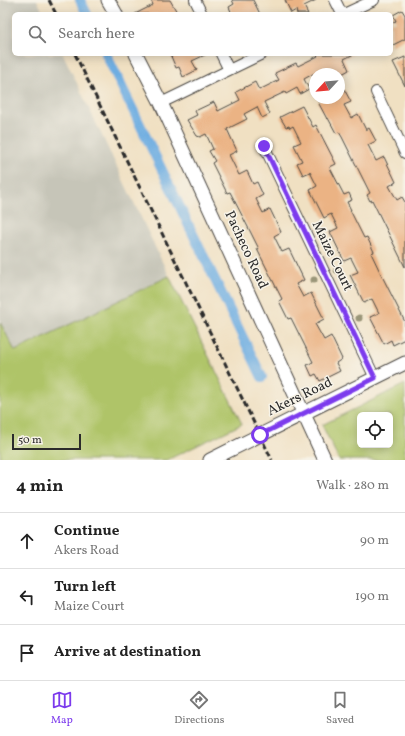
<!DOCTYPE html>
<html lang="en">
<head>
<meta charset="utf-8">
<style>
  :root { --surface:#fff; --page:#f6f6f6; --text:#222; --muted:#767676; --line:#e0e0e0; --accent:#7c3aed }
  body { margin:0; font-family:Vollkorn,serif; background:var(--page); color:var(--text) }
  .controls { position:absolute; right:12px; bottom:12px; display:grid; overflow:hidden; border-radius:6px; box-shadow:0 2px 10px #0003 }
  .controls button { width:36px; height:36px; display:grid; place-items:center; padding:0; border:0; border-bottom:1px solid var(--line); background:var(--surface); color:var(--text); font:20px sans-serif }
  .compass { position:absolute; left:309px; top:68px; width:36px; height:36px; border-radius:50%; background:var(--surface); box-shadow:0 2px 10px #0003; rotate:244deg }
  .scale { position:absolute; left:12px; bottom:10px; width:69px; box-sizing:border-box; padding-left:4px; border:2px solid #2b2b2b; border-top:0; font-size:11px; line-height:14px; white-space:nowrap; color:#2b2b2b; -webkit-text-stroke:3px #f7f3e8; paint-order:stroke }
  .stop { position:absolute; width:12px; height:12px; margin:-9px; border:3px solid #7c3aed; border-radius:50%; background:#fff }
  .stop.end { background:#7c3aed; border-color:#fff; box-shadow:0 1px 4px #0008 }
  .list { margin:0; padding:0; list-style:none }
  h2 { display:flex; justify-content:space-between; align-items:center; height:52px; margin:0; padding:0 16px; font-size:17px }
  h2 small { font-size:13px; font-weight:400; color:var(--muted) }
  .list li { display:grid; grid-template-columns:26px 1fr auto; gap:12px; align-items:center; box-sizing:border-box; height:56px; padding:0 16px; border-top:1px solid var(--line) }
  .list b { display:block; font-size:15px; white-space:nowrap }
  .list p { margin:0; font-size:13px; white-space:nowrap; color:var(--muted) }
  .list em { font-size:13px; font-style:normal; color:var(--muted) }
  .icon { flex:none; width:22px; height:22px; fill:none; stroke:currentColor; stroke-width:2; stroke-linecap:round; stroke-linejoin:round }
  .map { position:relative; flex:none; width:405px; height:460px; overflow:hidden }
  .search { position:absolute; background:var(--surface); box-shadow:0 2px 10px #0003; left:12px; right:12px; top:12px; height:44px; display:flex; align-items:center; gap:10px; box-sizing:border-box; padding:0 14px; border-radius:6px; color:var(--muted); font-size:15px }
  .sheet { height:220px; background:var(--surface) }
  nav { display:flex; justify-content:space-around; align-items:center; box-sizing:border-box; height:56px; border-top:1px solid var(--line); background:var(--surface); font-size:11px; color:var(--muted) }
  nav a { display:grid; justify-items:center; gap:2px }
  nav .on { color:var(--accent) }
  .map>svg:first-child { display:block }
</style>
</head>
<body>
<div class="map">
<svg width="405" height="460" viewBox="0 0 405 460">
  <rect width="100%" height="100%" fill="#f7f3e8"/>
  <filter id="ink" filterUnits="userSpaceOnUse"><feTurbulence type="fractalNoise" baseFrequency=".025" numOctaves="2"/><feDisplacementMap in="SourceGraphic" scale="8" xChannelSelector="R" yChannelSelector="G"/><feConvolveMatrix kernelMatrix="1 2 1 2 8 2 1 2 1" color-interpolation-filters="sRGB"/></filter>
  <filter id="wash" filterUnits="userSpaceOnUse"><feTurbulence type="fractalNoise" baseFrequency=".012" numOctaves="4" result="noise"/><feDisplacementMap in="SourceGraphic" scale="16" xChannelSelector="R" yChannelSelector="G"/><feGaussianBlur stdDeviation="0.9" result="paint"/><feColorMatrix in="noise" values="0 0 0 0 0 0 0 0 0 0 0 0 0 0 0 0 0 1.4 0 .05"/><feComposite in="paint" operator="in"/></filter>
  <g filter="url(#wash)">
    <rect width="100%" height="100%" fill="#f0e0c2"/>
    <!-- industrial -->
    <path fill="#c6c5b8" d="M 0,0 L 37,0 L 44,14 L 14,14 L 14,54 L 63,54 L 169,276 L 15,351 L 0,322 Z"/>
    <!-- green -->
    <path fill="#afc468" stroke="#6d784a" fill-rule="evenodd" d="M 169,276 L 242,424 L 167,460 L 0,460 L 0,322 L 15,351 Z
      M 405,384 L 405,460 L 339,460 L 322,425 ZM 360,415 L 390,415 L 390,445 L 360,445 Z"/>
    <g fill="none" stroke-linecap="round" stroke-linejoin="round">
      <!-- canal -->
      <path stroke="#6eade1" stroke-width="10" d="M 80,0 L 87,14
        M 106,54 L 262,377"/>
    </g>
    <g id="blocks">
      <!-- building -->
      <path fill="#ebb384" d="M 151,0 L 170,0 L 178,14 L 135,14 L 153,5 Z
        M 232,0 L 253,0 L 260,14 L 232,14 L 229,7 L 234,4 Z
        M 285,0 L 316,0 L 304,6 L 308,14 L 297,14 L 296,10 L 291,13 Z
        M 402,10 L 405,15 L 405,39 L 391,46 L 391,23 L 396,21 L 393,15 Z
        M 170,54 L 207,54 L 192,61 L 197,70 L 183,77 L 179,67 L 176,68 Z
        M 316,54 L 354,54 L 344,59 L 349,70 L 342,74 L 313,74 L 304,79 L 309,89 L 300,94 L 297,88 L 286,94 L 285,92 L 264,102 L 270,114 L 262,118 L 257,107 L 244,114 L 247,119 L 227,129 L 237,151 L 229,155 L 239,175 L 247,171 L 253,184 L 257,182 L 263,195 L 256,199 L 263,213 L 270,209 L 281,232 L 274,236 L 282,252 L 289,249 L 304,280 L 296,284 L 303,297 L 311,293 L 324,319 L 315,324 L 324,340 L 331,336 L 342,359 L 336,363 L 340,371 L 320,381 L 316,374 L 312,376 L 307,365 L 313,362 L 291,318 L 288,319 L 279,301 L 282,299 L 257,249 L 259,249 L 251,233 L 230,192 L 227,193 L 212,163 L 215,161 L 209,151 L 213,149 L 206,134 L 200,137 L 197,136 L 187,120 L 197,115 L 195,111 L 214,102 L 218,111 L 240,100 L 236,92 L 255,82 L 259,90 L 279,80 L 275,73 L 296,63 L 298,66 L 318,56 Z
        M 405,57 L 405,86 L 393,62 Z
        M 344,89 L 351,102 L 344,105 L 351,118 L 358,114 L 366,130 L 369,128 L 376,141 L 368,145 L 376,161 L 384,157 L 396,182 L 389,186 L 397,200 L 402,197 L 405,202 L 405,267 L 372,200 L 370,201 L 367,195 L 370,193 L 342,137 L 339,132 L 336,133 L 328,118 L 327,119 L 318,102 L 326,98 L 339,98 L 339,92 Z
        M 302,106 L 313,127 L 316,125 L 336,164 L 330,167 L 330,168 L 343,193 L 344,195 L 349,193 L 352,200 L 347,202 L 351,210 L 350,210 L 364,238 L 367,237 L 374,252 L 371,253 L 380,272 L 405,322 L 405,339 L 393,345 L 391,340 L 384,344 L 370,317 L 379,313 L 372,299 L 364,303 L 350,275 L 358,272 L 351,258 L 344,261 L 330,232 L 338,228 L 331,214 L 324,218 L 310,190 L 317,186 L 310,172 L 303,175 L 297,163 L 302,161 L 294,145 L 301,142 L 293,126 L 290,128 L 289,126 L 286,127 L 280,117 Z"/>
    </g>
  </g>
  <g filter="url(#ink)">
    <use href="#blocks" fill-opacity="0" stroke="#494642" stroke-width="1"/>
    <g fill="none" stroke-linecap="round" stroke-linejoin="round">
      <defs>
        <path id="minor" d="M 195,0 L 202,14
          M 335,0 L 342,14
          M 344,14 L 374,0
          M 221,54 L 229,70
          M 376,92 L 405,153
          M 161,103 L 262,54
          M 264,146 L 375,378"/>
        <path id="tertiary" d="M 108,0 L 116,14
          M 136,54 L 161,103 L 325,460
          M 210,460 L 405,363"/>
      </defs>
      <!-- minor casing -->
      <use href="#minor" stroke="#494642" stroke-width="12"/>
      <!-- tertiary casing -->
      <use href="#tertiary" stroke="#494642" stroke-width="15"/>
      <!-- minor -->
      <use href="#minor" stroke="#fff" stroke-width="10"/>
      <!-- tertiary -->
      <use href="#tertiary" stroke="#fff" stroke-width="13"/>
      <!-- rail -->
      <path stroke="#2b2b2b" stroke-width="3" stroke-dasharray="6 3" stroke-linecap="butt" d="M 49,0 L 56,14
        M 75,54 L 272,460"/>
    </g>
    <!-- trees -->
    <g fill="#9a9679">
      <circle cx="337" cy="270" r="3.5"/>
      <circle cx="314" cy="280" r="3.5"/>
      <circle cx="359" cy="318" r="3.5"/>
    </g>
  </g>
  <g fill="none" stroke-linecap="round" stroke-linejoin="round" filter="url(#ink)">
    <!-- route -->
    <path stroke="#7c3aed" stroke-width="5" d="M 260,435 L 375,378 L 264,146"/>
  </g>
  <g text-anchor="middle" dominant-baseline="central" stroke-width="3" stroke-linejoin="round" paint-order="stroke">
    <!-- street labels -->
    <g font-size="14" fill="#2b2b2b" stroke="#f7f3e8">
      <text transform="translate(246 250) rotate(65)">Pacheco Road</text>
      <text transform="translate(332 256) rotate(64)">Maize Court</text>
      <text transform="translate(300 397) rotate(-26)">Akers Road</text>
    </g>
  </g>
</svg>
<div class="controls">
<button><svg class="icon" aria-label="locate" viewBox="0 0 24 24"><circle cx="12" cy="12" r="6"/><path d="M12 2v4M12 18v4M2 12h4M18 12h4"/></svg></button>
</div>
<svg class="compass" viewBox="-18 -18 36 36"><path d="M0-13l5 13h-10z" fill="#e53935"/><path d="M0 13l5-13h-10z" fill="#767676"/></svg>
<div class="scale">50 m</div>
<div class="stop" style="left:260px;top:435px"></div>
<div class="stop end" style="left:264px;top:146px"></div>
<div class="search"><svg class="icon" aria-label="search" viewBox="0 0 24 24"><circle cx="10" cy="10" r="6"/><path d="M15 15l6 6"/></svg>Search here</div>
</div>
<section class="sheet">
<h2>4 min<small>Walk · 280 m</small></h2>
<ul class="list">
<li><svg class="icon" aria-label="ahead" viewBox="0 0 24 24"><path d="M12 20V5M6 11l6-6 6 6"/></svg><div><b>Continue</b><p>Akers Road</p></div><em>90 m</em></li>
<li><svg class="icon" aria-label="left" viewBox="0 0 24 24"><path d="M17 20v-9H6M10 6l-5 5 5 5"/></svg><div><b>Turn left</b><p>Maize Court</p></div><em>190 m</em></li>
<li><svg class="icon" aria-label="arrive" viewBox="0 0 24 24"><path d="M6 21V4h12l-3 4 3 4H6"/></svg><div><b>Arrive at destination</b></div></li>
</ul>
</section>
<nav>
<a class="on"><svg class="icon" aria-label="map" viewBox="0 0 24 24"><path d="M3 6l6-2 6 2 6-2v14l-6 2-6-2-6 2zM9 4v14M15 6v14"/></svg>Map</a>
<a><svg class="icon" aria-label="directions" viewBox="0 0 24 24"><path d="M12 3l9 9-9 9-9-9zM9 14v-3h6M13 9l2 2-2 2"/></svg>Directions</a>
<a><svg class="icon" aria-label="saved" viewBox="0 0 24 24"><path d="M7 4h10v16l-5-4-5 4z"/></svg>Saved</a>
</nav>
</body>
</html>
